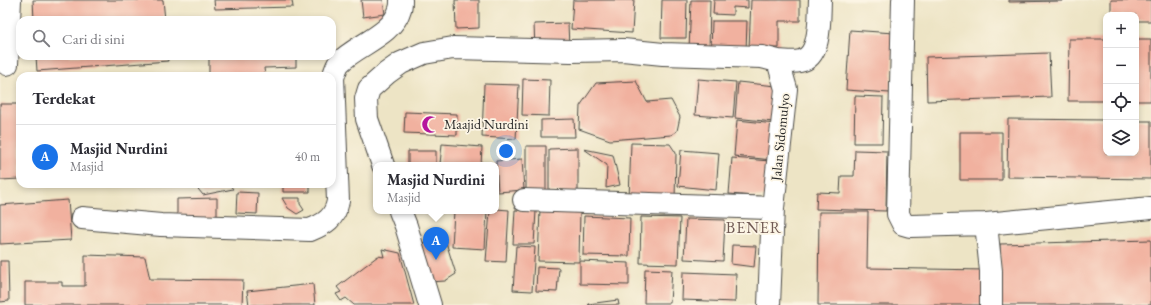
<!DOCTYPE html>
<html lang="id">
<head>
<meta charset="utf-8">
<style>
  :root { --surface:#fff; --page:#f2f2f3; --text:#2b2b33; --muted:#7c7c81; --line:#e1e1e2; --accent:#1a73e8 }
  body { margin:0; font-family:"EB Garamond",serif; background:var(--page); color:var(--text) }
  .controls { position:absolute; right:12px; top:12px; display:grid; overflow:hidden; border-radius:8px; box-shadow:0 2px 6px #0003 }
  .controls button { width:36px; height:36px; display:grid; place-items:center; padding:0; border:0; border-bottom:1px solid var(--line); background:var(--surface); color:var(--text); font:20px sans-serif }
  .you { position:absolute; left:506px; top:151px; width:14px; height:14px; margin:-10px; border:3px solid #fff; border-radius:50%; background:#1a73e8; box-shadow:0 0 0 6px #1a73e833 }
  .badge { display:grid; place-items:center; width:26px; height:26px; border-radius:50%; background:var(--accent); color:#fff; font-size:13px; font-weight:700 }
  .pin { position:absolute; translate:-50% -33px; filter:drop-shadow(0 1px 2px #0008) }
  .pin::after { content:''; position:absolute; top:21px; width:14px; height:12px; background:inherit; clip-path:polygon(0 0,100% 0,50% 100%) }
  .popup { position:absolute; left:373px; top:162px; width:126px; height:52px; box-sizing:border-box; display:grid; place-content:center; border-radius:8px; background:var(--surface); filter:drop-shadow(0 1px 3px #0005); font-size:13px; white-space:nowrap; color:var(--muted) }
  .popup b { font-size:15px; color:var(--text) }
  .popup::after { content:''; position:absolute; left:50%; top:100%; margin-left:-8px; border:8px solid transparent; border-top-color:var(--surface) }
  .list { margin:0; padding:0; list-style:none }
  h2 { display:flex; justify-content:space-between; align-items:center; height:52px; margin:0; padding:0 16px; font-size:17px }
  h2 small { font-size:13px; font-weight:400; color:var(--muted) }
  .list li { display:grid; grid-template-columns:26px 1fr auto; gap:12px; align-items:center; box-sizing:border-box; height:64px; padding:0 16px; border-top:1px solid var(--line) }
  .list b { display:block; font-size:15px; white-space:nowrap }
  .list p { margin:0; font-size:13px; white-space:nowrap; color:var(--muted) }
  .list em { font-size:13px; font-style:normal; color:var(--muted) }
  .icon { flex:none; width:22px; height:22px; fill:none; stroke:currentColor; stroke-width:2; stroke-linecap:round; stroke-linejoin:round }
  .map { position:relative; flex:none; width:1151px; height:305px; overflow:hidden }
  .search { position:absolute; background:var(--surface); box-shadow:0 2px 6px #0003; left:16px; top:16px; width:320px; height:44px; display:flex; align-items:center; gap:10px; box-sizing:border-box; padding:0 14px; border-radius:12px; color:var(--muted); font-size:15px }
  .panel { position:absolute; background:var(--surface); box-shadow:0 2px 6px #0003; left:16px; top:72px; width:320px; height:116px; border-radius:12px }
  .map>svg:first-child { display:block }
</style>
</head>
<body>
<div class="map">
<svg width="1151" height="305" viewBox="0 0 1151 305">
  <rect width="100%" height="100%" fill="#fcf5e5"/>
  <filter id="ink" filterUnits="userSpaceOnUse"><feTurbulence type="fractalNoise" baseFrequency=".025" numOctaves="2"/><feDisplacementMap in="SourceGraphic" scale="8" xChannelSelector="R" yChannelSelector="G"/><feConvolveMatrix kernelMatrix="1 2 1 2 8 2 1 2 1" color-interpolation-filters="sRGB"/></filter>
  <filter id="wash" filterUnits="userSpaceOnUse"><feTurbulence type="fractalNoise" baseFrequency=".012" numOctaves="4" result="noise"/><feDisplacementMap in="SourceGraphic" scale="16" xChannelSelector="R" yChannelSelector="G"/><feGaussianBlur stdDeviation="0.9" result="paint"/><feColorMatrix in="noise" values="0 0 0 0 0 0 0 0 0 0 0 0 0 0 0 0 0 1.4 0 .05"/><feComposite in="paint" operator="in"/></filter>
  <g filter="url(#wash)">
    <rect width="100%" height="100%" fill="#ede4c5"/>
    <g id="blocks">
      <!-- building -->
      <path fill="#f1b19f" d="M 33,0 L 163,0 L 165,20 L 34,20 Z
        M 214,0 L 292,0 L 293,7 L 215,9 Z
        M 361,0 L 383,0 L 385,14 L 363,17 Z
        M 455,0 L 479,0 L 479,28 L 456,29 Z
        M 573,0 L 634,0 L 632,33 L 571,29 Z
        M 662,0 L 687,0 L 686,38 L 661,38 Z
        M 691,0 L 710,0 L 709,51 L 689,50 Z
        M 714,0 L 748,0 L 748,8 L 733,7 L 733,15 L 713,14 Z
        M 751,0 L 800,0 L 800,21 L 779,21 L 779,48 L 749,48 Z
        M 1009,0 L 1062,0 L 1062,1 L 1009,2 Z
        M 1111,0 L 1151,0 L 1151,21 L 1136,21 L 1136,15 L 1111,15 Z
        M 712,21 L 747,21 L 746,52 L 711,51 Z
        M 568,23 L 569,48 L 535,48 L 534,24 Z
        M 850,30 L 894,33 L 890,93 L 846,90 Z
        M 1069,39 L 1106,39 L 1106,101 L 1068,101 Z
        M 1136,39 L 1151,39 L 1151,101 L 1136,101 Z
        M 1049,53 L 1051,97 L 927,101 L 926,57 Z
        M 36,56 L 167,56 L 168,61 L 37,71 Z
        M 209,56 L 296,56 L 296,67 L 264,68 L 265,76 L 209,76 Z
        M 523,79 L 550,80 L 549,116 L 522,115 Z
        M 698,79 L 736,82 L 733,118 L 695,115 Z
        M 636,81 L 647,102 L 671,100 L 680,117 L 677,131 L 671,135 L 610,140 L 579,129 L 580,106 L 596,83 Z
        M 738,82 L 776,86 L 773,122 L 735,118 Z
        M 484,84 L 519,85 L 516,139 L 482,137 Z
        M 855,96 L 883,97 L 882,143 L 854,143 Z
        M 0,104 L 20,104 L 20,179 L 0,180 Z
        M 405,112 L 457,114 L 457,135 L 404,133 Z
        M 574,119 L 575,137 L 541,137 L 541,120 Z
        M 1008,119 L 1106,120 L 1106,153 L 1136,153 L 1136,121 L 1151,121 L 1151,179 L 1007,177 Z
        M 737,120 L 775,124 L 772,160 L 734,156 Z
        M 960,132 L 1002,132 L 1002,180 L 960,180 Z
        M 631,143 L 670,144 L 676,153 L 675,200 L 629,199 Z
        M 442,144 L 482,147 L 481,165 L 440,164 Z
        M 526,146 L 546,146 L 546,198 L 526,198 Z
        M 578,148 L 578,192 L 549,192 L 549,149 Z
        M 584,149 L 613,155 L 620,185 L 606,188 L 607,165 Z
        M 681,150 L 719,153 L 716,190 L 678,186 Z
        M 855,150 L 887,151 L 886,211 L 816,209 L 817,192 L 840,193 L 841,176 L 854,176 Z
        M 408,151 L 436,151 L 436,165 L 408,165 Z
        M 732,158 L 770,161 L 767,197 L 729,194 Z
        M 522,159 L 524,190 L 498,192 L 496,161 Z
        M 194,184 L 229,184 L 233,189 L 203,195 Z
        M 283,184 L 310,184 L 310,192 L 283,192 Z
        M 237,192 L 258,193 L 257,214 L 236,213 Z
        M 217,198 L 217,219 L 177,219 L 177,199 Z
        M 282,198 L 300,198 L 300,204 L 304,210 L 297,214 L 288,208 Z
        M 68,200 L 71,240 L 0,244 L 0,205 Z
        M 496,209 L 509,210 L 506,262 L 486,261 L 490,211 L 496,211 Z
        M 540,209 L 580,210 L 579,262 L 538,261 Z
        M 515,210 L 536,211 L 534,244 L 513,244 Z
        M 454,211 L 487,211 L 485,249 L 452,247 Z
        M 819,212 L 868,212 L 867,268 L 985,270 L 985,305 L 818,305 Z
        M 584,216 L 630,218 L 629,256 L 583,255 Z
        M 641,217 L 680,218 L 678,264 L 640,263 Z
        M 686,219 L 725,220 L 723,261 L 684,259 Z
        M 444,236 L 456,274 L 445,281 L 429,282 L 416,245 Z
        M 1151,240 L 1151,305 L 1001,305 L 1000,244 Z
        M 732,245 L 756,246 L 754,267 L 731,264 Z
        M 516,246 L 535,247 L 532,291 L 513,290 Z
        M 382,249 L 400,253 L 414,305 L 354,305 L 346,298 L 341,301 L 336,294 L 341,292 L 337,287 L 378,256 L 384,257 Z
        M 85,255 L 145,257 L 150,279 L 243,280 L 242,305 L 25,305 L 25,282 L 62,282 L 62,286 L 85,286 Z
        M 0,261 L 8,261 L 9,301 L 0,302 Z
        M 580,261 L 629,263 L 629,285 L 580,284 Z
        M 537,267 L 559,268 L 557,292 L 536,291 Z
        M 645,269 L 672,270 L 670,303 L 644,303 Z
        M 683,272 L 736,274 L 735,302 L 682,300 Z
        M 313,284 L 315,305 L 249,305 L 247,291 Z
        M 618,300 L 619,305 L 589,305 L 588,304 Z"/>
    </g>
  </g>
  <g filter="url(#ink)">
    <use href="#blocks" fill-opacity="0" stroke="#484742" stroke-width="1"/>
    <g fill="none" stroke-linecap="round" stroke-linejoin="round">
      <defs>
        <path id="minor" d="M 903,0 L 898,214 L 903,224 L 910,226 L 986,224 L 991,271 L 991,305
          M 7,64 L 10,0
          M 383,165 L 367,119 L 366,99 L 369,89 L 387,73 L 401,63 L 424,53 L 453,48 L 571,51 L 623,50 L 663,54 L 762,57 L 778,61
          M 524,200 L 773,208
          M 400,211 L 406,226 L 430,305
          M 82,218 L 161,225 L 310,230 C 325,224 335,218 338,201 L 333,77 C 335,73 336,67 339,63 C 356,45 393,35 400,9 C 401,7 401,3 401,0
          M 986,224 L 1151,208
          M 769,305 L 773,208 L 786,89 L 778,61 C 785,61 793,63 800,61 C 822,57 819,17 820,0"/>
      </defs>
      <!-- minor casing -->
      <use href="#minor" stroke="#484742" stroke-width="24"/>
      <!-- minor -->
      <use href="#minor" stroke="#fff" stroke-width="22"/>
    </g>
  </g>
  <!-- icons -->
  <defs>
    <symbol id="mosque-bare" viewBox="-9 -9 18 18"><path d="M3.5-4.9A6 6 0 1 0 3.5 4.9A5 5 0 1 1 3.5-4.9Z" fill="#b5179e" stroke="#fcf5e5" stroke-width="2.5" paint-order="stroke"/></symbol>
  </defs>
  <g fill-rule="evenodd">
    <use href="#mosque-bare" x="418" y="112" width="25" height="25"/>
  </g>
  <g text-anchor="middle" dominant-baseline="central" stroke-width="3.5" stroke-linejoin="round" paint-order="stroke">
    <!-- poi labels -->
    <g font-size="14" fill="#2b2b2b" stroke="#fcf5e5" text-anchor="start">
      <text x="444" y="124">Maajid Nurdini</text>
    </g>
    <!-- street labels -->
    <g font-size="14" fill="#2b2b2b" stroke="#fcf5e5">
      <text transform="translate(780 137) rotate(-84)">Jalan Sidomulyo</text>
    </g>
    <!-- quarter labels -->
    <g font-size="16" letter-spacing="1" fill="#705a54" stroke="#fcf5e5">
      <text x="754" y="227">BENER</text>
    </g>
  </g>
</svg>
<div class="controls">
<button>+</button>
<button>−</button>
<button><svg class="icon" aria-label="locate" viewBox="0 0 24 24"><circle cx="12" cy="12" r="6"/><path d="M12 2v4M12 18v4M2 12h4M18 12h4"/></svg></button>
<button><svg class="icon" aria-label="layers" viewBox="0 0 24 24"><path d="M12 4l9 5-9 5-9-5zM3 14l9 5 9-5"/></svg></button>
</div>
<div class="you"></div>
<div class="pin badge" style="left:436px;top:260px">A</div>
<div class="popup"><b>Masjid Nurdini</b>Masjid</div>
<div class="search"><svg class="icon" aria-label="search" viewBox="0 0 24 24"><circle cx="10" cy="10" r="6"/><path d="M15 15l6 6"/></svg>Cari di sini</div>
<section class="panel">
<h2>Terdekat<small></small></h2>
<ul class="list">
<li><span class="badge">A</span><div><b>Masjid Nurdini</b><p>Masjid</p></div><em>40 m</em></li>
</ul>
</section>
</div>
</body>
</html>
